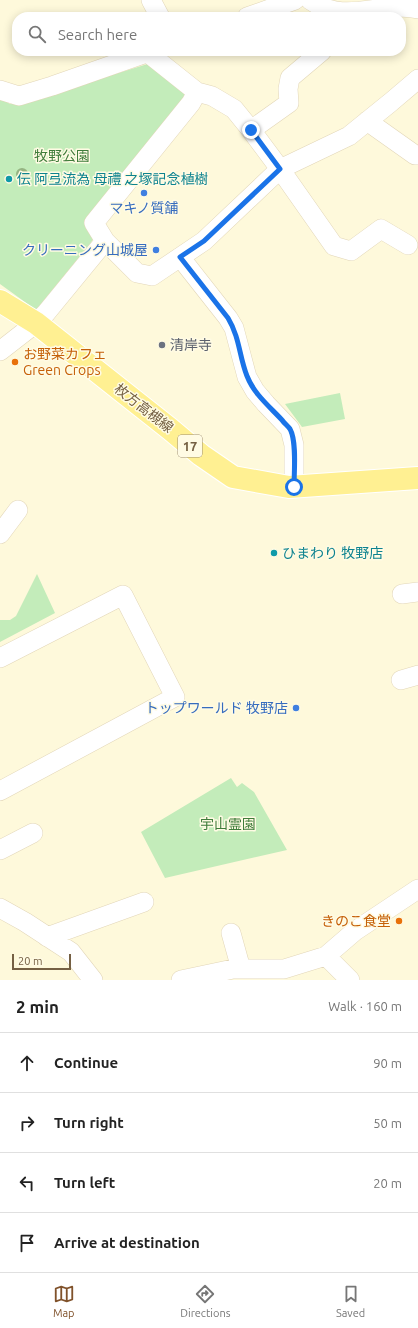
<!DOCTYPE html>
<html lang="en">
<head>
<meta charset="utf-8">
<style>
  :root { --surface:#fff; --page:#f6f6f6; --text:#222; --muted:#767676; --line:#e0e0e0; --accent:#80522b }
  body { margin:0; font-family:Ubuntu,"Noto Sans JP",sans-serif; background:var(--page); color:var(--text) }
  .scale { position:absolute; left:12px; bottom:10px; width:59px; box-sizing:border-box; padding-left:4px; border:2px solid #756043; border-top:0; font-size:11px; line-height:14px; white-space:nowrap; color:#756043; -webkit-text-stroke:3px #fffbe4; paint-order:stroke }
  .stop { position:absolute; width:12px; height:12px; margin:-9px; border:3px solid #1a73e8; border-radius:50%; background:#fff }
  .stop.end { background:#1a73e8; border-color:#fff; box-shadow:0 1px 4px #0008 }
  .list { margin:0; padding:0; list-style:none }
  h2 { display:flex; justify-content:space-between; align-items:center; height:52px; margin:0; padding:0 16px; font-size:17px }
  h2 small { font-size:13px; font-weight:400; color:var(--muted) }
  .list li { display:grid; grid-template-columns:26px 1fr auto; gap:12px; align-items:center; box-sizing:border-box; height:60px; padding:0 16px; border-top:1px solid var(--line) }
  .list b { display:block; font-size:15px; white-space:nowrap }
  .list em { font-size:13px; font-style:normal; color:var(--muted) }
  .icon { flex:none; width:22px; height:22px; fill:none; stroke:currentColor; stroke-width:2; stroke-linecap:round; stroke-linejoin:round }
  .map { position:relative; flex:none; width:418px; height:980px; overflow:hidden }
  .search { position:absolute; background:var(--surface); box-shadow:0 2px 10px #0003; left:12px; right:12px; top:12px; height:44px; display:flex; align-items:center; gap:10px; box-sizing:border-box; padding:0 14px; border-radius:16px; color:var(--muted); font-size:15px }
  .sheet { height:292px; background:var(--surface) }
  nav { display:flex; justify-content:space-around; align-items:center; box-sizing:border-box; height:56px; border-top:1px solid var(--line); background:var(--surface); font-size:11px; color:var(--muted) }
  nav a { display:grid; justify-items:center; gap:2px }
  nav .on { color:var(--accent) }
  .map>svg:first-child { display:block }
</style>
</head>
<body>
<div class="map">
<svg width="418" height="980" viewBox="0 0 418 980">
  <rect width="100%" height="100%" fill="#fef9db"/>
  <!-- green -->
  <path fill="#c3ecba" d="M 151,63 L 186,89 L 184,100 L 90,244 L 36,310 L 0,284 L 0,98 L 10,104 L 33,99 Z
    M 340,393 L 345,419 L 302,427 L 285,404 Z
    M 37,574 L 55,613 L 0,642 L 0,620 L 10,620 L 16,616 Z
    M 231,778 L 237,787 L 242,783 L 254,792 L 287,850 L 165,878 L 141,832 Z"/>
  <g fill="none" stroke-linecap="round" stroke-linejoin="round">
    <defs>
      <path id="minor" d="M 151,0 L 160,17
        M 310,0 C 339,21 367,8 399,7 C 405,7 412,8 418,9
        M 247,17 L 295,0
        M 0,90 L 19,96 L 52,86 L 152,51
        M 197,92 L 212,96 L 234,109 L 251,130 L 280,169 L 334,246 L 351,251 L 381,229 L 408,245
        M 367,121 L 415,155 L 418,155
        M 251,130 L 289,103 L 288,89 L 290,78 L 322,51
        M 105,241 L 137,273 L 152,276 L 204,241 L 280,169 L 349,136 L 391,102 L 418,79
        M 180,257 L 228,318 L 234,328 L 247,377 L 255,391 L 266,404 L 290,429 L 294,445 L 294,487
        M 0,351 L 36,323 L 46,313 L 105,241 L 94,223 L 191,103 L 197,92 L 148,53
        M 0,534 L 18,510
        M 402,594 L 418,592
        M 0,658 L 123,595 L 175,697 L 0,791
        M 401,680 L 418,675
        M 0,850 L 33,833
        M 0,908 L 25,922 L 71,952 L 93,980
        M 231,933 L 241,969
        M 47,937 L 144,902
        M 326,956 L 350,980
        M 181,980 L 233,969 L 284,969 L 326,956 L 355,931 L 418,889"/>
      <path id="major" d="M 0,301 L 36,323 L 170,429 L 201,455 L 233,477 L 289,487 L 418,478"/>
    </defs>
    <!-- minor casing -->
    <use href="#minor" stroke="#e2d6b8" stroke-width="20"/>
    <!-- major casing -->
    <use href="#major" stroke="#fff" stroke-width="24"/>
    <!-- minor -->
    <use href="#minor" stroke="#fff" stroke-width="19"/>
    <!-- major -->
    <use href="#major" stroke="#fff092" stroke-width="22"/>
  </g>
  <!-- trees -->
  <circle fill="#95b482" cx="22" cy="174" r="6"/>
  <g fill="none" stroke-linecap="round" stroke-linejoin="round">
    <!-- route -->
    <path stroke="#1a73e8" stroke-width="5" d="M 251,130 L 280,169 L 204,241 L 180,257 L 228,318 C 240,338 239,356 247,376 C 254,394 269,406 282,420 C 284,423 288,426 290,429 C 297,441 294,473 294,487"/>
  </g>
  <!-- markers -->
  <g fill="#0f9aa8" stroke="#fffbe4" stroke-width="1.5">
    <circle cx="9" cy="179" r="4"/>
    <circle cx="274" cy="553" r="4"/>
  </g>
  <g fill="#3f7fe0" stroke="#fffbe4" stroke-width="1.5">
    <circle cx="144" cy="193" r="4"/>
    <circle cx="156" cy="250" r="4"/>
    <circle cx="296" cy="708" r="4"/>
  </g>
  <circle fill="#6b7280" stroke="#fffbe4" stroke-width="1.5" cx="162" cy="345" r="4"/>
  <g fill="#e8710a" stroke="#fffbe4" stroke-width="1.5">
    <circle cx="15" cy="362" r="4"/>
    <circle cx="399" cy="921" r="4"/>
  </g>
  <g text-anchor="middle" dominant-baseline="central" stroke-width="3" stroke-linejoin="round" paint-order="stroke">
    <!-- shield labels -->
    <rect fill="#fffbe4" stroke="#9e8e73" stroke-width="1" x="178" y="435" width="24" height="22" rx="3"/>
    <g font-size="13" font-weight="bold" fill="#756043">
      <text x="190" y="446">17</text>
    </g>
    <!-- park labels -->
    <g font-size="14" fill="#3f7c3a" stroke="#fffbe4">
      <text x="62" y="156">牧野公園</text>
      <text x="228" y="824">宇山霊園</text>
    </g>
    <!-- culture labels -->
    <g font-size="14" fill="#0d838f" stroke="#fffbe4" text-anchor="start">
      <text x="17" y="179">伝 阿弖流為 母禮 之塚記念植樹</text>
      <text x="282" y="553">ひまわり 牧野店</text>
    </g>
    <!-- shop labels -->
    <g font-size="14" fill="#366cbe" stroke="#fffbe4" text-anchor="end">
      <text x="144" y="208" text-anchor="middle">マキノ質舗</text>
      <text x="148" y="250">クリーニング山城屋</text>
      <text x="288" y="708">トップワールド 牧野店</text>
    </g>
    <!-- worship labels -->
    <g font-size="14" fill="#5b616d" stroke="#fffbe4" text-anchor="start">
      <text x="170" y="345">清岸寺</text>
    </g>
    <!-- food labels -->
    <g font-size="14" fill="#c56008" stroke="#fffbe4" text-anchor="start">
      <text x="23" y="354">お野菜カフェ<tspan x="23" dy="16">Green Crops</tspan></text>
      <text x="391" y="921" text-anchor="end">きのこ食堂</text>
    </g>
    <!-- street labels -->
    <g font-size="14" fill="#756043" stroke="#fffbe4">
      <text transform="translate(144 408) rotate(38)">枚方高槻線</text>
    </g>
  </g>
</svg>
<div class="scale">20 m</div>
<div class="stop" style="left:294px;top:487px"></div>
<div class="stop end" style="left:251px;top:130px"></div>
<div class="search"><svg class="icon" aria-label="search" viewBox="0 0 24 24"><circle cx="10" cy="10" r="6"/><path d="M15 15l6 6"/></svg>Search here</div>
</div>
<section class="sheet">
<h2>2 min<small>Walk · 160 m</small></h2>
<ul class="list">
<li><svg class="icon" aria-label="ahead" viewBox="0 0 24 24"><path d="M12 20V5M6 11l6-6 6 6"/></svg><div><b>Continue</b></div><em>90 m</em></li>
<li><svg class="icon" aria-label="right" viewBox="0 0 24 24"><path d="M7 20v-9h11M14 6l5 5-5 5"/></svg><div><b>Turn right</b></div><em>50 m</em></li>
<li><svg class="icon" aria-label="left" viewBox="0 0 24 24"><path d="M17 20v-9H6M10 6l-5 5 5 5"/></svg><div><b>Turn left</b></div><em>20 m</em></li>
<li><svg class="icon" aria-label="arrive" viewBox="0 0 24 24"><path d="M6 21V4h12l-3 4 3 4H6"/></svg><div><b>Arrive at destination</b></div></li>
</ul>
</section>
<nav>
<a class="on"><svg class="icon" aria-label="map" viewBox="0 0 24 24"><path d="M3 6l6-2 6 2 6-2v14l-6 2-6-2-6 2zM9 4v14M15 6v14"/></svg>Map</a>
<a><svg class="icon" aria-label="directions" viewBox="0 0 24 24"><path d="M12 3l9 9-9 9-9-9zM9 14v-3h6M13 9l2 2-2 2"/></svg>Directions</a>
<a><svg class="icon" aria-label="saved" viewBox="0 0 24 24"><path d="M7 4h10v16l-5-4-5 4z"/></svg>Saved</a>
</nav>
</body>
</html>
